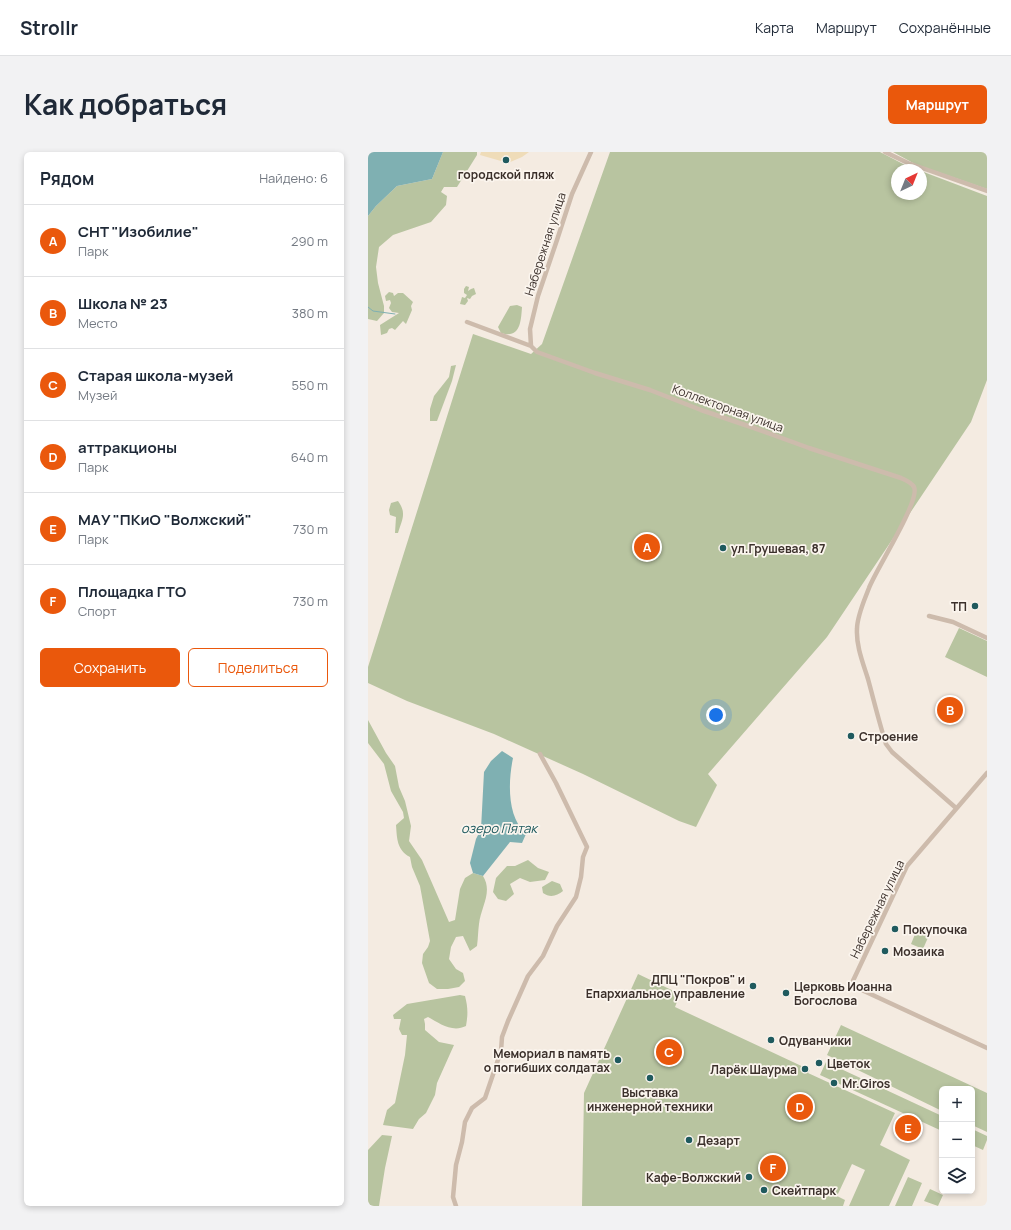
<!DOCTYPE html>
<html lang="ru">
<head>
<meta charset="utf-8">
<style>
  :root { --surface:#fff; --page:#f2f2f3; --text:#1f2937; --muted:#747a83; --line:#e0e1e3; --accent:#ea580c }
  body { margin:0; font-family:Manrope,sans-serif; background:var(--page); color:var(--text) }
  .controls { position:absolute; right:12px; bottom:12px; display:grid; overflow:hidden; border-radius:6px; box-shadow:0 2px 6px #0003 }
  .controls button { width:36px; height:36px; display:grid; place-items:center; padding:0; border:0; border-bottom:1px solid var(--line); background:var(--surface); color:var(--text); font:20px sans-serif }
  .compass { position:absolute; left:523px; top:12px; width:36px; height:36px; border-radius:50%; background:var(--surface); box-shadow:0 2px 6px #0003; rotate:43deg }
  .you { position:absolute; left:348px; top:563px; width:14px; height:14px; margin:-10px; border:3px solid #fff; border-radius:50%; background:#1a73e8; box-shadow:0 0 0 6px #1a73e833 }
  .badge { display:grid; place-items:center; width:26px; height:26px; border-radius:50%; background:var(--accent); color:#fff; font-size:13px; font-weight:700 }
  .pin { position:absolute; translate:-50% -50%; border:2px solid #fff; box-shadow:0 1px 4px #0006 }
  .list { margin:0; padding:0; list-style:none }
  h2 { display:flex; justify-content:space-between; align-items:center; height:52px; margin:0; padding:0 16px; font-size:17px }
  h2 small { font-size:13px; font-weight:400; color:var(--muted) }
  .list li { display:grid; grid-template-columns:26px 1fr auto; gap:12px; align-items:center; box-sizing:border-box; height:72px; padding:0 16px; border-top:1px solid var(--line) }
  .list b { display:block; font-size:15px; white-space:nowrap }
  .list p { margin:0; font-size:13px; white-space:nowrap; color:var(--muted) }
  .list em { font-size:13px; font-style:normal; color:var(--muted) }
  .actions { display:flex; gap:8px; padding:12px 16px }
  .actions a { flex:1; padding:9px 0; border:1px solid var(--accent); border-radius:6px; text-align:center; font-size:14px; color:var(--accent) }
  .actions .main { background:var(--accent); color:#fff }
  .icon { flex:none; width:22px; height:22px; fill:none; stroke:currentColor; stroke-width:2; stroke-linecap:round; stroke-linejoin:round }
  .map { position:relative; flex:none; width:619px; height:1054px; overflow:hidden; border-radius:6px }
  header { display:flex; align-items:center; gap:24px; box-sizing:border-box; height:56px; padding:0 20px; background:var(--surface); border-bottom:1px solid var(--line) }
  header strong { font-size:19px }
  nav { display:flex; gap:22px; margin-inline-start:auto; font-size:14px }
  .intro { display:flex; align-items:center; justify-content:space-between; box-sizing:border-box; height:96px; padding:0 24px }
  h1 { margin:0; font-size:28px }
  .button { padding:10px 18px; border-radius:6px; background:var(--accent); color:#fff; font-size:14px; font-weight:700 }
  main { display:flex; gap:24px; padding:0 24px }
  aside { flex:1; background:var(--surface); border-radius:6px; box-shadow:0 2px 6px #0003 }
  .map>svg:first-child { display:block }
</style>
</head>
<body>
<header>
<strong>Strollr</strong>
<nav><a>Карта</a><a>Маршрут</a><a>Сохранённые</a></nav>
</header>
<div class="intro"><h1>Как добраться</h1><a class="button">Маршрут</a></div>
<main>
<aside>
<h2>Рядом<small>Найдено: 6</small></h2>
<ul class="list">
<li><span class="badge">A</span><div><b>СНТ &quot;Изобилие&quot;</b><p>Парк</p></div><em>290 m</em></li>
<li><span class="badge">B</span><div><b>Школа № 23</b><p>Место</p></div><em>380 m</em></li>
<li><span class="badge">C</span><div><b>Старая школа-музей</b><p>Музей</p></div><em>550 m</em></li>
<li><span class="badge">D</span><div><b>аттракционы</b><p>Парк</p></div><em>640 m</em></li>
<li><span class="badge">E</span><div><b>МАУ &quot;ПКиО &quot;Волжский&quot;</b><p>Парк</p></div><em>730 m</em></li>
<li><span class="badge">F</span><div><b>Площадка ГТО</b><p>Спорт</p></div><em>730 m</em></li>
</ul>
<div class="actions"><a class="main">Сохранить</a><a>Поделиться</a></div>
</aside>
<div class="map">
<svg width="619" height="1054" viewBox="0 0 619 1054">
  <rect width="100%" height="100%" fill="#f4ebe1"/>
  <!-- green -->
  <path fill="#b8c4a0" d="M 75,0 L 109,0 L 109,3 L 89,35 L 76,35 L 73,40 L 79,44 L 78,53 L 63,70 L 25,83 L 11,95 L 8,115 L 10,131 L 16,154 L 16,161 L 9,169 L 0,167 L 0,64 L 8,54 L 29,34 L 64,27 Z
    M 242,0 L 512,0 L 539,14 L 550,18 L 529,18 L 529,42 L 553,42 L 553,19 L 619,44 L 619,228 L 603,270 L 459,485 L 340,622 L 349,633 L 328,675 L 311,669 L 215,622 L 126,582 L 39,549 L 0,531 L 0,515 L 105,182 L 163,202 L 174,192 Z
    M 525,0 L 619,0 L 619,37 L 547,12 Z
    M 98,134 L 101,135 L 100,139 L 103,137 L 106,136 L 108,142 L 104,144 L 102,147 L 99,146 L 100,149 L 97,153 L 92,152 L 94,145 L 97,146 L 99,143 L 96,141 L 96,137 Z
    M 21,140 L 25,141 L 26,144 L 30,141 L 35,141 L 45,150 L 43,154 L 44,158 L 38,172 L 35,169 L 27,178 L 24,176 L 21,177 L 19,181 L 13,183 L 12,173 L 31,161 L 24,160 L 21,156 L 23,151 L 22,148 L 18,149 L 17,144 Z
    M 149,153 L 154,155 C 153,170 152,187 133,181 L 130,175 L 142,154 Z
    M 88,213 L 84,229 L 69,269 L 62,269 L 62,257 L 66,244 L 81,225 L 83,214 Z
    M 30,349 C 39,361 34,368 30,381 L 27,381 L 28,365 L 22,363 L 21,358 L 23,351 Z
    M 591,476 L 619,489 L 619,525 L 577,505 Z
    M 0,568 L 18,601 L 27,614 L 31,635 L 37,649 L 43,674 L 41,689 L 54,708 L 81,770 L 87,768 L 92,737 L 97,726 L 105,721 L 115,724 C 125,740 113,755 111,772 C 110,779 110,787 109,794 L 102,799 L 95,784 L 88,785 L 83,795 L 81,807 L 88,817 L 95,821 L 97,829 L 91,835 L 80,837 L 69,837 L 61,831 L 54,811 L 55,802 L 60,795 L 62,789 L 52,734 L 44,715 L 42,705 C 29,698 29,687 28,673 L 36,666 L 35,660 L 23,639 L 16,612 L 0,591 Z
    M 160,708 L 170,716 L 181,720 L 177,728 L 162,730 L 152,726 L 142,732 L 146,742 L 138,749 L 130,747 L 125,740 L 128,726 L 139,714 L 147,714 Z
    M 184,729 L 192,732 L 195,739 C 189,744 182,746 175,741 L 174,735 Z
    M 550,775 L 562,781 L 555,797 L 543,792 Z
    M 270,822 L 312,842 L 307,855 L 442,918 L 440,921 L 527,961 L 512,993 L 542,1008 L 521,1054 L 481,1054 L 497,1018 L 484,1012 L 469,1044 L 477,1048 L 475,1054 L 214,1054 L 216,941 Z
    M 92,843 L 97,844 C 100,855 100,863 98,874 C 84,881 71,871 60,865 L 56,867 L 57,872 L 57,878 L 71,890 L 86,893 L 69,931 L 67,943 L 58,961 L 51,967 L 45,977 L 15,973 L 19,958 L 27,951 L 37,903 L 39,883 L 34,883 L 31,877 L 33,867 L 26,867 L 25,863 L 39,852 Z
    M 473,873 L 619,941 L 619,980 L 604,973 L 604,937 L 574,937 L 574,959 L 459,903 Z
    M 458,910 L 574,964 L 574,979 L 452,923 Z
    M 604,977 L 619,984 L 619,988 L 615,998 L 604,993 Z
    M 14,983 L 24,984 L 17,1016 L 11,1054 L 0,1054 L 0,998 Z
    M 540,1025 L 554,1031 L 544,1054 L 527,1054 Z
    M 562,1037 L 575,1043 L 570,1054 L 556,1049 Z"/>
  <!-- sand -->
  <path fill="#efdcb8" d="M 113,0 L 161,0 L 154,5 L 140,11 L 112,3 Z"/>
  <!-- water -->
  <path fill="#7fb0b2" d="M 0,0 L 75,0 L 64,27 L 29,34 L 8,54 L 0,64 Z
    M 134,599 L 145,606 C 140,630 139,665 158,682 L 154,691 L 142,690 L 115,724 L 105,721 L 102,711 L 108,687 L 113,677 L 116,620 L 123,609 Z"/>
  <g fill="none" stroke-linecap="round" stroke-linejoin="round">
    <!-- stream -->
    <path stroke="#7fb0b2" stroke-width="1" d="M 0,155 L 5,159 L 27,162"/>
    <!-- minor -->
    <path stroke="#cdbbac" stroke-width="4.5" d="M 517,0 L 540,11 L 619,39
      M 99,170 L 163,194 L 169,200 L 227,221 L 282,238 L 333,258 L 386,276 L 441,296 L 533,326 C 537,328 543,330 546,335 C 553,348 507,419 501,436 C 496,449 489,464 489,477 C 488,494 495,511 500,527 C 506,549 511,570 518,592 L 524,600 L 588,656
      M 163,194 L 162,177 L 170,144 L 189,88 L 204,42 L 223,0
      M 561,464 L 585,470 L 619,486
      M 619,621 L 539,714 L 483,833 L 619,896
      M 88,1054 L 85,1045 L 88,1013 L 94,990 L 97,970 L 104,956 L 117,946 L 133,899 L 134,885 L 140,869 L 160,824 L 175,804 L 189,774 L 208,745 L 213,725 L 215,705 L 219,695 L 188,631 L 172,602"/>
  </g>
  <!-- markers -->
  <g fill="#1f5a5e" stroke="#fbf5ee" stroke-width="1.5">
    <circle cx="138" cy="8" r="4"/>
    <circle cx="355" cy="396" r="4"/>
    <circle cx="607" cy="454" r="4"/>
    <circle cx="483" cy="584" r="4"/>
    <circle cx="527" cy="777" r="4"/>
    <circle cx="517" cy="799" r="4"/>
    <circle cx="385" cy="834" r="4"/>
    <circle cx="418" cy="841" r="4"/>
    <circle cx="403" cy="888" r="4"/>
    <circle cx="250" cy="908" r="4"/>
    <circle cx="451" cy="911" r="4"/>
    <circle cx="437" cy="917" r="4"/>
    <circle cx="282" cy="926" r="4"/>
    <circle cx="466" cy="931" r="4"/>
    <circle cx="321" cy="988" r="4"/>
    <circle cx="381" cy="1025" r="4"/>
    <circle cx="396" cy="1038" r="4"/>
  </g>
  <g text-anchor="middle" dominant-baseline="central" stroke-width="3.5" stroke-linejoin="round" paint-order="stroke">
    <!-- poi labels -->
    <g font-size="12" font-weight="bold" fill="#3b302b" stroke="#fbf5ee" text-anchor="start">
      <text x="138" y="22" text-anchor="middle">городской пляж</text>
      <text x="363" y="396">ул.Грушевая, 87</text>
      <text x="599" y="454" text-anchor="end">ТП</text>
      <text x="491" y="584">Строение</text>
      <text x="535" y="777">Покупочка</text>
      <text x="525" y="799">Мозаика</text>
      <text x="377" y="827" text-anchor="end">ДПЦ "Покров" и<tspan x="377" dy="14">Епархиальное управление</tspan></text>
      <text x="426" y="834">Церковь Иоанна<tspan x="426" dy="14">Богослова</tspan></text>
      <text x="411" y="888">Одуванчики</text>
      <text x="242" y="901" text-anchor="end">Мемориал в память<tspan x="242" dy="14">о погибших солдатах</tspan></text>
      <text x="459" y="911">Цветок</text>
      <text x="429" y="917" text-anchor="end">Ларёк Шаурма</text>
      <text x="474" y="931">Mr.Giros</text>
      <text x="282" y="940" text-anchor="middle">Выставка<tspan x="282" dy="14">инженерной техники</tspan></text>
      <text x="329" y="988">Дезарт</text>
      <text x="373" y="1025" text-anchor="end">Кафе-Волжский</text>
      <text x="404" y="1038">Скейтпарк</text>
    </g>
    <!-- street labels -->
    <g font-size="12" fill="#3b302b" stroke="#fbf5ee">
      <text transform="translate(177 92) rotate(-72)">Набережная улица</text>
      <text transform="translate(360 256) rotate(20)">Коллекторная улица</text>
      <text transform="translate(509 757) rotate(-64)">Набережная улица</text>
    </g>
    <!-- water labels -->
    <g font-size="13" font-style="italic" fill="#1f5a5e" stroke="#fbf5ee">
      <text x="131" y="676">озеро Пятак</text>
    </g>
  </g>
</svg>
<div class="controls">
<button>+</button>
<button>−</button>
<button><svg class="icon" aria-label="layers" viewBox="0 0 24 24"><path d="M12 4l9 5-9 5-9-5zM3 14l9 5 9-5"/></svg></button>
</div>
<svg class="compass" viewBox="-18 -18 36 36"><path d="M0-13l5 13h-10z" fill="#e53935"/><path d="M0 13l5-13h-10z" fill="#747a83"/></svg>
<div class="you"></div>
<div class="pin badge" style="left:279px;top:395px">A</div>
<div class="pin badge" style="left:582px;top:558px">B</div>
<div class="pin badge" style="left:301px;top:900px">C</div>
<div class="pin badge" style="left:432px;top:955px">D</div>
<div class="pin badge" style="left:540px;top:976px">E</div>
<div class="pin badge" style="left:405px;top:1016px">F</div>
</div>
</main>
</body>
</html>
